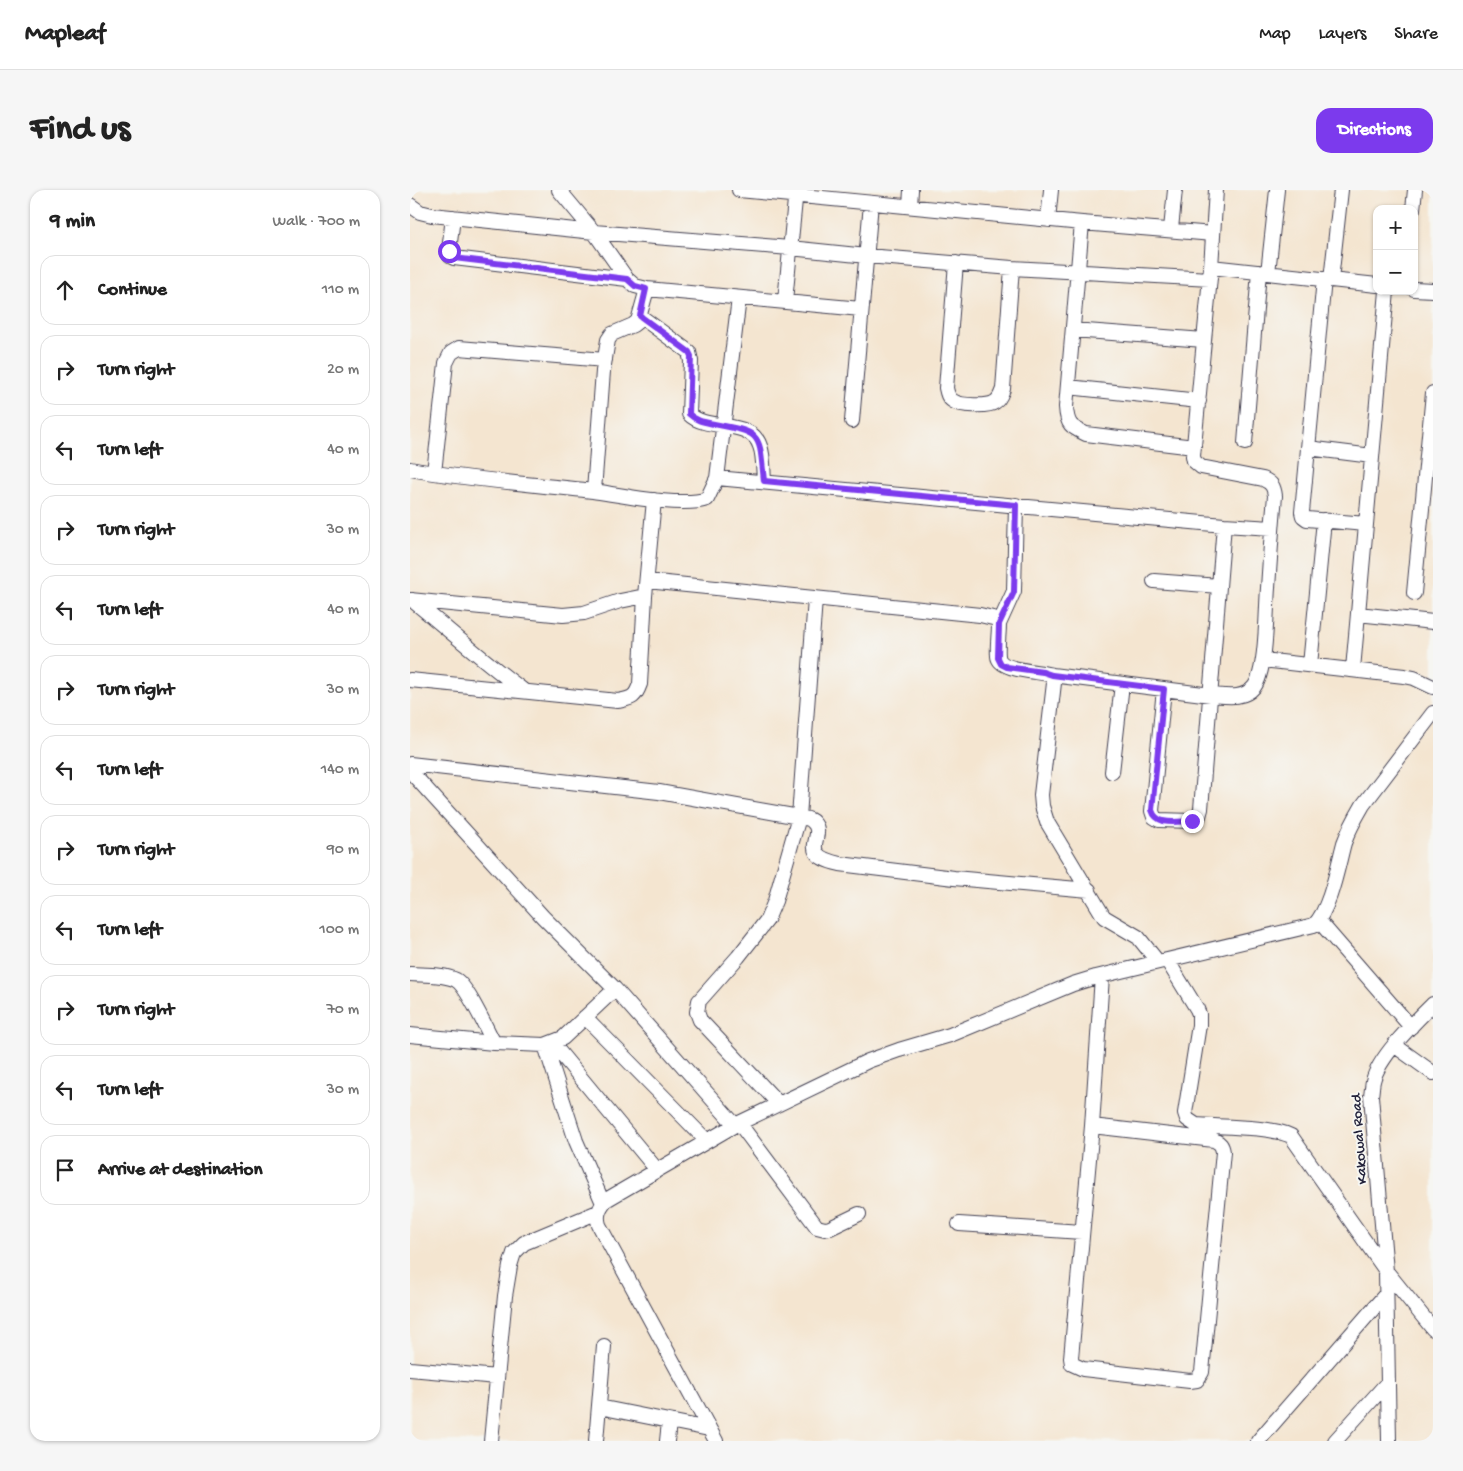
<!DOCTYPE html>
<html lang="en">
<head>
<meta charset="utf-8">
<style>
  :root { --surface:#fff; --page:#f6f6f6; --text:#222; --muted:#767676; --line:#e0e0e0; --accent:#7c3aed }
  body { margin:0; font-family:"Gochi Hand",sans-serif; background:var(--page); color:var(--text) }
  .controls { position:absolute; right:15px; top:15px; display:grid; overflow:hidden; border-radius:10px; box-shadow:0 1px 4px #0004 }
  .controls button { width:45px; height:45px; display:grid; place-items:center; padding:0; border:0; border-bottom:1px solid var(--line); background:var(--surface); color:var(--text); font:25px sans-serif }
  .stop { position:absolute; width:15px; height:15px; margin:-11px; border:4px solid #7c3aed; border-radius:50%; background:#fff }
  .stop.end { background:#7c3aed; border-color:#fff; box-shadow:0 1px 5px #0008 }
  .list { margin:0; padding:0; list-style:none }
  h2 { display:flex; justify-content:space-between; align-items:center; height:65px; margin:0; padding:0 20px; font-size:21px }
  h2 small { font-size:16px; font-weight:400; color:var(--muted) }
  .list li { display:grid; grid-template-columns:32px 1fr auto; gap:15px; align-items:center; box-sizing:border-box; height:70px; margin:0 10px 10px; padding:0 10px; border:1px solid var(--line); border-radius:15px }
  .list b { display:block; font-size:19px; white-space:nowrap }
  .list em { font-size:16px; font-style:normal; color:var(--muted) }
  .icon { flex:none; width:28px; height:28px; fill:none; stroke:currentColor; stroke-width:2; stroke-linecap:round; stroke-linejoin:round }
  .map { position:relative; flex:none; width:1023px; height:1251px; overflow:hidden; border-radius:15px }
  header { display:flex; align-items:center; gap:30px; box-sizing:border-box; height:70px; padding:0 25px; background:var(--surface); border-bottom:1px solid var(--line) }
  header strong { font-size:24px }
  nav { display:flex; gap:28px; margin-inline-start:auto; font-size:18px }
  .intro { display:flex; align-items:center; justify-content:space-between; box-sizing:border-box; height:120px; padding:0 30px }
  h1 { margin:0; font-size:35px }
  .button { padding:12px 22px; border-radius:15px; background:var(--accent); color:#fff; font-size:18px; font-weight:700 }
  main { display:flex; gap:30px; padding:0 30px }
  aside { flex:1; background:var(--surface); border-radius:15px; box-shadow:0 1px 4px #0004 }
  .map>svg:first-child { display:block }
</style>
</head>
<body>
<header>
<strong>Mapleaf</strong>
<nav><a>Map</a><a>Layers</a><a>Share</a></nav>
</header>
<div class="intro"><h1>Find us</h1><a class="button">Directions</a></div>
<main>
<aside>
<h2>9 min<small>Walk · 700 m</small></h2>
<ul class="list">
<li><svg class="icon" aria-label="ahead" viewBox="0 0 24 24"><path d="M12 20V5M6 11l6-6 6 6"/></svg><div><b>Continue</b></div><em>110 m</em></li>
<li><svg class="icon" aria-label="right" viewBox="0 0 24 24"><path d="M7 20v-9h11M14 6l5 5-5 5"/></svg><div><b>Turn right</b></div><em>20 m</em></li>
<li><svg class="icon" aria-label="left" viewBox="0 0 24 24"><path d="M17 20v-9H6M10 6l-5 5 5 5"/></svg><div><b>Turn left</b></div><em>40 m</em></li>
<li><svg class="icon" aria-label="right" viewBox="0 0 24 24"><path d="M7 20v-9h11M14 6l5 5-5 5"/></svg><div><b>Turn right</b></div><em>30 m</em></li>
<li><svg class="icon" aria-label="left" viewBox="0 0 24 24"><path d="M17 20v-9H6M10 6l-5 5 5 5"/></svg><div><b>Turn left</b></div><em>40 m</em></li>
<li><svg class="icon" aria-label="right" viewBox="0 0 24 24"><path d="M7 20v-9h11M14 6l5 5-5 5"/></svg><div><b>Turn right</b></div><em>30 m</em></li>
<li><svg class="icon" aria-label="left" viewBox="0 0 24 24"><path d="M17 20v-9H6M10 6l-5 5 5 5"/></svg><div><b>Turn left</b></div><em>140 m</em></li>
<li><svg class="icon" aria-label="right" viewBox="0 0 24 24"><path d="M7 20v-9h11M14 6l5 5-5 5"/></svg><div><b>Turn right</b></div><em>90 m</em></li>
<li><svg class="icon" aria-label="left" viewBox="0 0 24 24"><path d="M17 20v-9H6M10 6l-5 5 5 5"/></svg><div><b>Turn left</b></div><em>100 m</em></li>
<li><svg class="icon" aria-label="right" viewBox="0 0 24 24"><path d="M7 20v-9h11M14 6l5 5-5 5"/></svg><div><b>Turn right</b></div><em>70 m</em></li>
<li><svg class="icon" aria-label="left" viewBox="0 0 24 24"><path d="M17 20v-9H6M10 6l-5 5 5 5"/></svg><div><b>Turn left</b></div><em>30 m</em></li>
<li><svg class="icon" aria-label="arrive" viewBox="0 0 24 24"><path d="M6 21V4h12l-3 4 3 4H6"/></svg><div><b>Arrive at destination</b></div></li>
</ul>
</aside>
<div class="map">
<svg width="1023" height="1251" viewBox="0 0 1023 1251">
  <rect width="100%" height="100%" fill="#f6f6f2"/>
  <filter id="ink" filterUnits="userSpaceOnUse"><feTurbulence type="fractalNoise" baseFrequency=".02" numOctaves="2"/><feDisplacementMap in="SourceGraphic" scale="10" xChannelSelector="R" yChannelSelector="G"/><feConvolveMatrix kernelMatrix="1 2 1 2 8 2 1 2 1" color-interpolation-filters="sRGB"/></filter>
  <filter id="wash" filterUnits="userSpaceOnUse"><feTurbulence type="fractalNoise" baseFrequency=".0096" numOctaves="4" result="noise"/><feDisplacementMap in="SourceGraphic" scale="20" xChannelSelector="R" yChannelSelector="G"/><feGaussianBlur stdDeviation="1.12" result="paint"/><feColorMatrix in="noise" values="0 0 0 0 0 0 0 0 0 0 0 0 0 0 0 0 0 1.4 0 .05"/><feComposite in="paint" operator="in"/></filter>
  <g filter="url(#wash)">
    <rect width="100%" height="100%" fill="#f4e5d0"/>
  </g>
  <g filter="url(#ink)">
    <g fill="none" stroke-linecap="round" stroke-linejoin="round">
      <defs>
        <path id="minor" d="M 149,0 L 184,42 L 217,89 L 225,96 L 237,99 L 451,119
          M 329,0 L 672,33 L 803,44
          M 0,15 L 10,22 L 22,25 L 184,42 L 380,58 L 457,66 L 602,78 L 800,89
          M 500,16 L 501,0
          M 1003,19 L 1005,0
          M 43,27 L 39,61 L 40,66 L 44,68 L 217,89
          M 638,30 L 641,0
          M 672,33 L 656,217 C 657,235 661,237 676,244 L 784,257
          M 761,39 L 765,0
          M 546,73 L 536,198 C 537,203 538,208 543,211 C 550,216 578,217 585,212 C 590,209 591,204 593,199 L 602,78
          M 801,77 L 967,95
          M 858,83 L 867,0
          M 914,89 L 892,322 L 893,326 L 897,329 L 956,334
          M 921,90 L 931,0
          M 1004,99 L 1023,100
          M 375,111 L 386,0
          M 230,126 L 279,162 L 281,171 L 279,224 C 297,242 341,228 350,256 C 354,266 353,280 354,291
          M 663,140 L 794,150
          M 658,197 L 789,211
          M 442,231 L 461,13
          M 835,253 L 849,82
          M 898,258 L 962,266
          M 0,279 C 61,290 122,294 183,301 C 211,305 273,318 297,309 L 307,288 L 329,108
          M 24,283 L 36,173 L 41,163 L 49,158 L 195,170
          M 307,288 L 814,335 L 862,338
          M 184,301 L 193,181 L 198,150 L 202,144 L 223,135 L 228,131 L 237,99
          M 237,391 L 570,425 L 587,429 L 589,434 C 589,444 587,456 588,466 C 589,481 629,481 642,485 L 644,493 L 631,605 L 632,616 L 637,632 L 694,727 L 728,747 L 748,772
          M 744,391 L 809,396
          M 1004,403 L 1023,203
          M 0,410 L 153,425 L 174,423 L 210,411 L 235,406
          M 2,410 C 39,440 75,472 114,501
          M 948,424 L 1023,432
          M 589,434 L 604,401 L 606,315
          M 853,470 L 994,486 L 1004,488 L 1023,497
          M 900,475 L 914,330
          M 943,479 L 977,101
          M 642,485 L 801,505 C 816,506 833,510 844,497 C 857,480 856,421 858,398 C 860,368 862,337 865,306 C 864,297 862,293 853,289 L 791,277 L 784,271 L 783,266 L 801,77 L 806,0
          M 0,490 L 208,511 C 222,508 225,508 230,494 L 235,406 L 244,310
          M 754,499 L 742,621 L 744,627 L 749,630 L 782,631 L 789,626 L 791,619 L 814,335
          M 0,574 L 249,602 L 389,627 C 393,628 400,628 403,632 C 418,646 384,664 430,674 L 544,688 L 679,700
          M 0,581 L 133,727 L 205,799 L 325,935
          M 702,582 L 712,494
          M 909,731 L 1001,837
          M 757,770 L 787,819 L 789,824 L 789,835 L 775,923 L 777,929 L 786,935 C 811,937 859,936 881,946 L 976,1081 L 1023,1139
          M 0,784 C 14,785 34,784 46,790 C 57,796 77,840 84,853
          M 175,827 L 297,951
          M 0,845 L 84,853 L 135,855 L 153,848 L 205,799
          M 142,853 L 247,980
          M 135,855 L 166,951 L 193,1013
          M 984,855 L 1023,883
          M 369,914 L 290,830 L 287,822 L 289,811 L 328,767 L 357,730 L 365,711 L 389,627 L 405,409
          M 329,933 L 407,1037 L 415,1039 L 420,1038 L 449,1024
          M 682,936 L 804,950 C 810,953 812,955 813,962 L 792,1182 L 787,1190 L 780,1191 L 673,1179 L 662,1174 L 661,1168 L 682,936 L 692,786
          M 549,1034 L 672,1042
          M 0,1179 L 87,1187
          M 189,1217 L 299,1239
          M 81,1251 L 95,1106 L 100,1076 L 104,1063 L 114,1053 L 188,1022
          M 186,1251 L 194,1156
          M 257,1251 L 259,1232
          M 306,1251 L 189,1035 C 186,1025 189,1018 196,1010 L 325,935 L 458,871 L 489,860 L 540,845 L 663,794 L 686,787 L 904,735 C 920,720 928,675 934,653 C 939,639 946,627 953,615 L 1023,523
          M 848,1251 L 976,1104
          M 925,1251 L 978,1192
          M 979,1251 L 976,1081 L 961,906 C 962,901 962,895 963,891 C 969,866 1005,832 1023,814"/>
      </defs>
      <!-- minor casing -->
      <use href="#minor" stroke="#423f51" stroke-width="16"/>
      <!-- minor -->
      <use href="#minor" stroke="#fff" stroke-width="14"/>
    </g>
  </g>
  <g fill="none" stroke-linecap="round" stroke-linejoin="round" filter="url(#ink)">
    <!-- route -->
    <path stroke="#7c3aed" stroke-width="6" d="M 39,61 L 40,66 L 44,68 L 217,89 L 225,96 L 236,99 L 230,126 L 279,162 L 281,166 L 279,224 C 286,231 294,232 304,234 C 353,243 349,243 354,291 L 606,315 L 604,402 L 589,434 L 588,468 L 591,474 L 597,477 L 633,482 L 642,485 L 754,499 L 742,620 C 747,637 768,631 782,631"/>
  </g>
  <g text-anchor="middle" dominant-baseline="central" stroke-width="4" stroke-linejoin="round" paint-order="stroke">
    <!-- street labels -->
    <g font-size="15" fill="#22223b" stroke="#f6f6f2">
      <text transform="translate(950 949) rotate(-94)">Kakowal Road</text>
    </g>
  </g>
</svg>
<div class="controls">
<button>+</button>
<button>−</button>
</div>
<div class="stop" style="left:39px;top:61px"></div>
<div class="stop end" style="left:782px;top:631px"></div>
</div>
</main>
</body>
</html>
